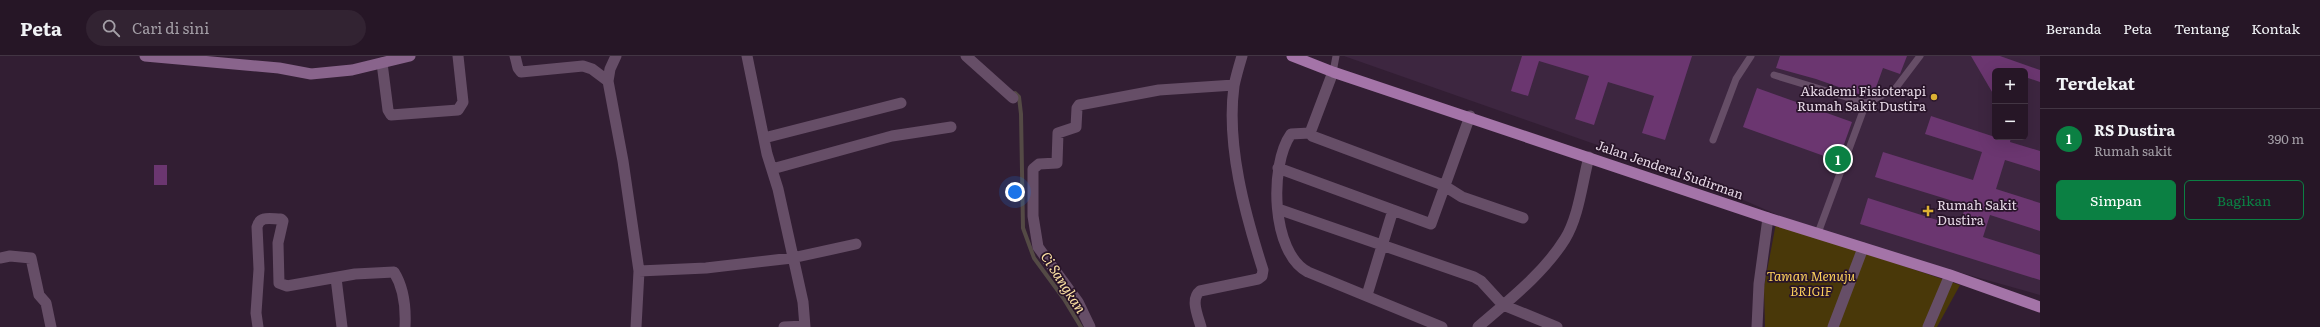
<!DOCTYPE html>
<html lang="id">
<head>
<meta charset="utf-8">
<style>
  :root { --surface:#261626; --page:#322332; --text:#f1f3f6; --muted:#a49fa7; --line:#423543; --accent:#0b8043 }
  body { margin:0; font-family:Literata,serif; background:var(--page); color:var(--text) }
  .controls { position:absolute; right:12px; top:12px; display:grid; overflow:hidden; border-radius:6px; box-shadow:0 4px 16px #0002 }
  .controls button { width:36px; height:36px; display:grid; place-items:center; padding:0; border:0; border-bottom:1px solid var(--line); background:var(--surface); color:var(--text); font:20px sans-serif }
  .you { position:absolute; left:1015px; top:136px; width:14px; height:14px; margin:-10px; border:3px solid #fff; border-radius:50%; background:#1a73e8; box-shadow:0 0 0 6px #1a73e833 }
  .badge { display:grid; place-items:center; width:26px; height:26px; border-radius:50%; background:var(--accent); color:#fff; font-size:13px; font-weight:700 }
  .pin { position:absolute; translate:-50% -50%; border:2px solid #fff; box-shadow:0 1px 4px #0006 }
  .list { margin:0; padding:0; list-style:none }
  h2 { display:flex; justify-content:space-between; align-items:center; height:52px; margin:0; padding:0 16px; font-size:17px }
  h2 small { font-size:13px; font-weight:400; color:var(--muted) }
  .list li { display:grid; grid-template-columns:26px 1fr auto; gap:12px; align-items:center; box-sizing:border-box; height:60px; padding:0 16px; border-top:1px solid var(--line) }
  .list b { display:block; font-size:15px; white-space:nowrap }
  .list p { margin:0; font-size:13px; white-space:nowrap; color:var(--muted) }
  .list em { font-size:13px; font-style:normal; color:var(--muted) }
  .actions { display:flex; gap:8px; padding:12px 16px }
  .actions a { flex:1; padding:9px 0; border:1px solid var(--accent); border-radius:6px; text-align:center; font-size:14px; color:var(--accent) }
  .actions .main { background:var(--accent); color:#fff }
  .icon { flex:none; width:22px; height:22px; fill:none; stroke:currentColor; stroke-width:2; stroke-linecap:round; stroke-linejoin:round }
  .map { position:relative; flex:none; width:2040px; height:271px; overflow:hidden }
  header { display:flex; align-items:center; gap:24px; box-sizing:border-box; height:56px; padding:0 20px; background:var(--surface); border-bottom:1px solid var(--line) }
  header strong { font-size:19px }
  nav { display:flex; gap:22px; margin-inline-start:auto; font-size:14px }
  .search { width:280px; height:36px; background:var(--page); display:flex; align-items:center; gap:10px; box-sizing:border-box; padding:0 14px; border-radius:22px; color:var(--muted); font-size:15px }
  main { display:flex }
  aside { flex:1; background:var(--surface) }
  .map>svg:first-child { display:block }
</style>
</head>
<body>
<header>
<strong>Peta</strong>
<div class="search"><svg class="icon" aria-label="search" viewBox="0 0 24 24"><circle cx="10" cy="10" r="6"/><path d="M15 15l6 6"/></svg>Cari di sini</div>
<nav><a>Beranda</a><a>Peta</a><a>Tentang</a><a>Kontak</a></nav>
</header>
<main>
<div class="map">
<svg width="2040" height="271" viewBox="0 0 2040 271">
  <rect width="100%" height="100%" fill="#321e33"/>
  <!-- built -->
  <path fill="#3d2640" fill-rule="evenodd" d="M 1344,0 L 2040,0 L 2040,239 L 1819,177 L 1700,125 ZM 1995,15 L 2025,15 L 2025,81 L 1995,81 Z"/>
  <!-- green -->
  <path fill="#493809" d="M 1776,167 L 1960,229 L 1937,271 L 1765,271 L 1764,231 Z"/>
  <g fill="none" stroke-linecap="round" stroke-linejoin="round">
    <!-- stream -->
    <path stroke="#544a45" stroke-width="4" d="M 1015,37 L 1019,41 L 1021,58 L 1023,172 L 1034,202 L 1064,243 L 1081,271"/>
  </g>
  <!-- building -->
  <path fill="#6b3670" d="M 1522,0 L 1692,0 L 1665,84 L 1642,77 L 1654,40 L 1608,26 L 1594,69 L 1575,63 L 1589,20 L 1539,5 L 1528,40 L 1511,35 Z
    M 1780,0 L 1907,0 L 1900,18 L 1883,12 L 1874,37 L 1867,41 L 1816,23 L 1776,12 Z
    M 1971,0 L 2000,0 L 2040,14 L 2040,26 L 2025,21 L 2025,15 L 1995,15 L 1995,41 Z
    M 1757,32 L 1852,66 L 1838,105 L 1743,71 Z
    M 1931,60 L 1995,81 L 2011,81 L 2010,86 L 2040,95 L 2040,115 L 2005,104 L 1996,133 L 2040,147 L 2040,175 L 1990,159 L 1983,181 L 2040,199 L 2040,224 L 1860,168 L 1868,142 L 1959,171 L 1966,149 L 1875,121 L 1883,96 L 1973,124 L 1982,96 L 1925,78 Z
    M 154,109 L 167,109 L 167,129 L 154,129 Z"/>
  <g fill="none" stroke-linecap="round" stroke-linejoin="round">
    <!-- service -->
    <path stroke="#664e67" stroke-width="7" d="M 1333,16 L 1336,0
      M 1774,19 L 1866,47
      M 1713,84 L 1736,23 L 1751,0
      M 1818,177 L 1866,47 L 1895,33 L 1920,0"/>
    <!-- minor -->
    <path stroke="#664e67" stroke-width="11" d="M 515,0 L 518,12 L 521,16 L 583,10 L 592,13 L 608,25
      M 616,0 L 610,13 L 608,25 L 623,105 L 639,215 L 636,271
      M 747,0 L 767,98 L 778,133 L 803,246 L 805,271
      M 966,0 L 1013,42
      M 382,7 L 388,54 L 391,59 L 458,54 L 463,46 L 458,0
      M 1310,77 L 1333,16
      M 764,82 L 901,47
      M 1278,112 L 1431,168 L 1470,60
      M 772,113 L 892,80 L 951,71
      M 1278,153 L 1474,221 L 1481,225 L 1503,249 L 1557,271
      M 0,202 L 10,200 L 31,202 L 39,239 L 46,247 L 51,271
      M 639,215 L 706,212 L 792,202 L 856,188
      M 336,222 L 342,271
      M 1367,239 L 1393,154
      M 258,271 L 256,257 L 259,213 L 257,171 C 260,159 271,163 281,163 L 283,165 L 278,187 L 279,227 L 287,230 L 355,218 L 394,216 C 404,232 406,252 405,271
      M 784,271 L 805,270
      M 1090,271 L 1078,246 L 1038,191 L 1033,160 L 1033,113 L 1039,108 L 1057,107 L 1058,77 L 1076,71 L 1077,52 L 1079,49 L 1159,34 L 1234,29
      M 1201,271 C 1198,260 1190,243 1200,235 L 1258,223 L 1262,220 L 1263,214 C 1245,158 1226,89 1234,30 C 1236,20 1239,10 1242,0
      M 1442,271 L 1308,216 C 1271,197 1269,109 1291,78 L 1310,77 L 1312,80 L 1443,129 L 1462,141 L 1523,162
      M 1478,271 C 1508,245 1544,217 1565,183 C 1579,160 1582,127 1589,101
      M 1757,271 L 1759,228 L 1768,162
      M 1833,271 L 1863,192
      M 1928,271 L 1950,219"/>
    <!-- secondary -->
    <path stroke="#89648c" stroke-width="11" d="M 145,0 L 279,12 L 311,18 L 352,14 L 410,0"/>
    <!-- primary -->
    <path stroke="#a474a8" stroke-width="11" d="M 1292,0 L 1333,16 L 1768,162 L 1950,219 L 2040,251"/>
  </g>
  <!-- markers -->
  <g fill="#ddb133" stroke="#281429" stroke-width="1.5">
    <circle cx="1934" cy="41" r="4"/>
    <path d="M1926 149h4v4h4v4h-4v4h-4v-4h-4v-4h4z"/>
  </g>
  <g text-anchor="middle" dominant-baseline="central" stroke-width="3.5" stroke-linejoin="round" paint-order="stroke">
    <!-- poi labels -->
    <g font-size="13" fill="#e6d8e6" stroke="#281429" text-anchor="end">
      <text x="1926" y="34">Akademi Fisioterapi<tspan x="1926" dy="15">Rumah Sakit Dustira</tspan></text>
      <text x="1937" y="148" text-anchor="start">Rumah Sakit<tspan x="1937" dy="15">Dustira</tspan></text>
    </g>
    <!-- street labels -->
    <g font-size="13" fill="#e6d8e6" stroke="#281429">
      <text transform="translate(1670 113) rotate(19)">Jalan Jenderal Sudirman</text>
    </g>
    <!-- park labels -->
    <g font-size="13" font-style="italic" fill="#fbcf5b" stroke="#281429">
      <text x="1811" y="219">Taman Menuju<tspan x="1811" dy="15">BRIGIF</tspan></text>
    </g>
    <!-- water labels -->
    <g font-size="14" font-style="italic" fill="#fce2a3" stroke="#281429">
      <text transform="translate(1064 226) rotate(57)">Ci Sangkan</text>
    </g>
  </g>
</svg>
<div class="controls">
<button>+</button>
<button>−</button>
</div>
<div class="you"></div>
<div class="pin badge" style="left:1838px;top:103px">1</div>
</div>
<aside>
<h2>Terdekat<small></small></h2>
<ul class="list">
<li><span class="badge">1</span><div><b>RS Dustira</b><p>Rumah sakit</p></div><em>390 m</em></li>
</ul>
<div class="actions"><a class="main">Simpan</a><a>Bagikan</a></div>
</aside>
</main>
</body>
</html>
